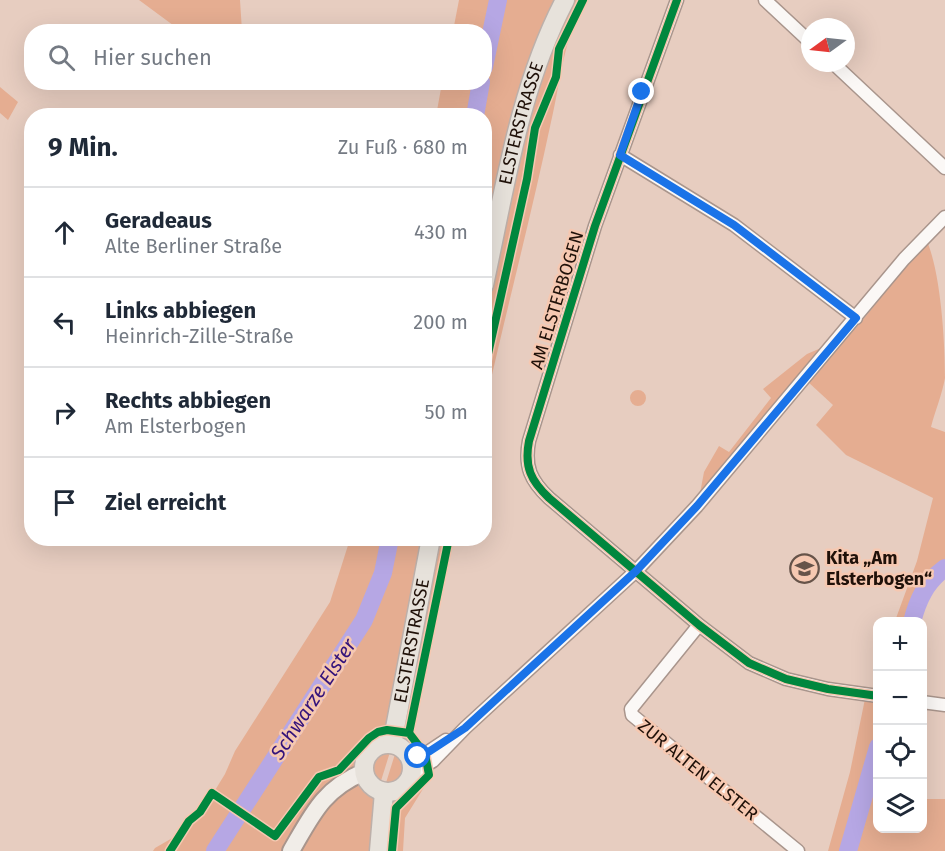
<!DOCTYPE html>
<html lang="de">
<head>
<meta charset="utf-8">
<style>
  :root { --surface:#fff; --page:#f6f6f7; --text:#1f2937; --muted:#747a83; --line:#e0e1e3 }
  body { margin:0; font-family:"Fira Sans",sans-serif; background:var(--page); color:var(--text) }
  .controls { position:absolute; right:18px; bottom:18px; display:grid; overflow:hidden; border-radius:12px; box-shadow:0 6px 24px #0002 }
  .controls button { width:54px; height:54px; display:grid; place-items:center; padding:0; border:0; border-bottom:2px solid var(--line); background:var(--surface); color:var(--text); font:30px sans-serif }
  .compass { position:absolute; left:801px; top:18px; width:54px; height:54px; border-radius:50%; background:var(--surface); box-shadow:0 6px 24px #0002; rotate:255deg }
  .stop { position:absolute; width:18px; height:18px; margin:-14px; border:4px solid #1a73e8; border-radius:50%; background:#fff }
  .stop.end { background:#1a73e8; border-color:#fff; box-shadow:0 2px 6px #0008 }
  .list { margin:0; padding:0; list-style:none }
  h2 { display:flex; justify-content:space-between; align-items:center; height:78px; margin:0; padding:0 24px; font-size:26px }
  h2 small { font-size:20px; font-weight:400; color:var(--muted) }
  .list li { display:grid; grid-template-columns:39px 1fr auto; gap:18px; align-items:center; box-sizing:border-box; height:90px; padding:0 24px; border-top:2px solid var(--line) }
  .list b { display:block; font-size:22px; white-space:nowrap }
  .list p { margin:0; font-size:20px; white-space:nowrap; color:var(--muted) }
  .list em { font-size:20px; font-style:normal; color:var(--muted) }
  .icon { flex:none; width:33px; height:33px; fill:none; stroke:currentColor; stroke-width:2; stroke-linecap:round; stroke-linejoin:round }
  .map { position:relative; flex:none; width:945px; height:851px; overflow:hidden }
  .search { position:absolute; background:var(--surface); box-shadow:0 6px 24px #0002; left:24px; top:24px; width:468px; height:66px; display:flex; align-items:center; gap:15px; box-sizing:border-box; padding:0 21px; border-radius:24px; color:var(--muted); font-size:22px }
  .panel { position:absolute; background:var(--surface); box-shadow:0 6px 24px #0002; left:24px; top:108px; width:468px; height:438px; border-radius:24px }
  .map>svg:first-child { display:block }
</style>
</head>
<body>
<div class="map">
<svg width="945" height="851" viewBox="0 0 945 851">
  <rect width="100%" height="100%" fill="#e7cdc0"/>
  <!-- green -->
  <path fill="#e5ad91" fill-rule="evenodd" d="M 139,0 L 240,0 L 242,31 L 181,31 Z
    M 459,0 L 564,0 L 554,19 L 485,279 L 484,116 L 436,116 L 442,83 L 484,82 L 484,32 L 453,31 Z
    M 566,0 L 586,0 C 563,38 561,80 551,122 C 531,217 506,311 485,406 L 485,290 L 518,130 Z
    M 0,87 L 18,102 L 8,120 L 0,113 Z
    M 927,241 C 941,275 945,342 945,378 C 942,395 935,411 931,427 L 945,432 L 945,568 C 926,582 918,599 912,621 L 895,621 L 917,561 L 933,498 L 846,455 L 816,425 L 833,405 L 807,381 L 861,322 Z
    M 821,348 L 830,348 L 698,504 L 704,472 L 719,446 L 729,452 L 771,398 L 763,389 L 807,354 Z
    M630 398a8 8 0 1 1 16 0a8 8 0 1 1-16 0Z
    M 350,539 L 430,539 L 400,707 L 433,539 L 452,539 L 412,730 L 424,744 L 431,776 L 405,818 L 403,851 L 292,851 L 319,804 L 332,791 L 358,774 C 323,788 308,820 290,851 L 171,851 L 190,821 L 201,813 L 225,774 L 235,751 L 330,602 ZM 387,744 C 404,744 413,756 412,773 L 423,766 C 415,772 412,780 404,787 C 388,801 369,789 363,772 C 363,757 371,746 387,744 Z
    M 866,694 L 877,696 L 878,828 L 922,828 L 923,799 L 945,799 L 945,851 L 828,851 L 850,772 Z
    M 390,752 L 380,784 L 373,780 L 371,764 L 378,755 Z
    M 395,754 C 406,762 407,773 399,783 L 385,786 Z
    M 181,833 L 169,851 L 153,851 L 155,848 Z"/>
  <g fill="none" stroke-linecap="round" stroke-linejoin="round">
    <!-- river -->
    <path stroke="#b6a7e4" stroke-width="18" d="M 484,67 L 498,0
      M 475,116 L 481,82
      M 912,622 C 918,599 926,582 945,568
      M 215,851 L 364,620 L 383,573 L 390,538
      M 848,851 L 878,747"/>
    <defs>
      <path id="minor" d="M 677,0 L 595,226 L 529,441 C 524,467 531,481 549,498 L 699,625 L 749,663 L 786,679 L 828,689 L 878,696
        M 765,0 L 810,42
        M 833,63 L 945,168
        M 620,155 L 734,225 L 856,318
        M 699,625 L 631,709 L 632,715 L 798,851
        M 922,702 L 945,705
        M 409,756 L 425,754 L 446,740
        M 412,774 L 433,761 L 465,728 L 636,571 L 697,506 L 904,259 L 945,217"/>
      <path id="secondary" d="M 291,851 C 312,815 323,789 364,772"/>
      <g id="primary">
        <path id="s1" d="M 484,285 C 505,188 519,88 565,0"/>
        <circle cx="388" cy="768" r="24"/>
        <path id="s2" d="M 392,744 L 431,538"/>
        <path d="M 379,851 L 384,792"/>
      </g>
    </defs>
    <!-- minor casing -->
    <use href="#minor" stroke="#a9958c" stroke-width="15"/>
    <!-- secondary casing -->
    <use href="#secondary" stroke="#a9958c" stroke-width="20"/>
    <!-- primary casing -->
    <use href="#primary" stroke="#bdb0aa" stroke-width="21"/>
    <!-- minor -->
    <use href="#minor" stroke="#fbf8f6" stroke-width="12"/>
    <!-- secondary -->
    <use href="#secondary" stroke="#f1ede8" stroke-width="16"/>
    <!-- primary -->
    <use href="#primary" stroke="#e7e2db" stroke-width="18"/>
    <defs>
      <path id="cycleway" d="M 677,0 L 595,226 L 529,441 C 524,467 531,481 549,498 L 699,625 L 749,663 L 786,679 L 828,689 L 878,696
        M 484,372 L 527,179 L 535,128 L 556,77 L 559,49 L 583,0
        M 409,733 L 449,538
        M 170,851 L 189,821 L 200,812 L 212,793 L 275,836 L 319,777 L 339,770 L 369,738 L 378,732 L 387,730 L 409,733 L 425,754 L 429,775 L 396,808 L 392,851"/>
    </defs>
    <!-- cycleway casing -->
    <use href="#cycleway" stroke="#f6c8b1" stroke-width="11"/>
    <!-- cycleway -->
    <use href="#cycleway" stroke="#00873e" stroke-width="8"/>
  </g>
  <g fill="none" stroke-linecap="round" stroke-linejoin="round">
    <!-- route -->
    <path stroke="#1a73e8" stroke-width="8" d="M 418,756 L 430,751 L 465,728 L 636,571 L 697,506 L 856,318 L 734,225 L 620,155 L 642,92"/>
  </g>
  <!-- icons -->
  <defs>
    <symbol id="school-ring" viewBox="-11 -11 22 22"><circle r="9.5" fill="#f6c8b1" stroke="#665349" stroke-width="1.5"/><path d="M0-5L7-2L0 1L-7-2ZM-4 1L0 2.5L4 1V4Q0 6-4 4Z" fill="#665349"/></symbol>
  </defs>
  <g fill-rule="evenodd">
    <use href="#school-ring" x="788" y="552" width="33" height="33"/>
  </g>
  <g text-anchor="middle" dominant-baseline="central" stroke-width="5" stroke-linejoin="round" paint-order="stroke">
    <!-- street labels -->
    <g font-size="18" fill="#201109" stroke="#f6c8b1">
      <text stroke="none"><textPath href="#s1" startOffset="166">ELSTERSTRASSE</textPath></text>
      <text transform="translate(557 300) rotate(-73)">AM ELSTERBOGEN</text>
      <text stroke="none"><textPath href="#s2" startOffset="105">ELSTERSTRASSE</textPath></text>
      <text transform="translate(698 770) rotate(39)">ZUR ALTEN ELSTER</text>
    </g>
    <!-- poi labels -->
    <g font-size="18" font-weight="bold" fill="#201109" stroke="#f6c8b1" text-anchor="start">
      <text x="826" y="558">Kita „Am<tspan x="826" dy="21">Elsterbogen“</tspan></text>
    </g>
    <!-- water labels -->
    <g font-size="20" font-style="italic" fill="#33137b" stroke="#f6c8b1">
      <text transform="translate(313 699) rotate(-57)">Schwarze Elster</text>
    </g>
  </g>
</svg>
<div class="controls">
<button>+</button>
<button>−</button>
<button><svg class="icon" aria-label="locate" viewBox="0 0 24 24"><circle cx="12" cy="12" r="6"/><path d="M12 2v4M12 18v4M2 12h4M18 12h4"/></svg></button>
<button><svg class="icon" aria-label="layers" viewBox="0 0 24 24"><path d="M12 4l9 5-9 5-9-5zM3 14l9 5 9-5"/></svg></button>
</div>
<svg class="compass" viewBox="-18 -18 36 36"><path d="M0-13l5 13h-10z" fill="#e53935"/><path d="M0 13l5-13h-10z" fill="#747a83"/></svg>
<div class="stop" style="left:418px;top:756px"></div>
<div class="stop end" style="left:642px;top:92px"></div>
<div class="search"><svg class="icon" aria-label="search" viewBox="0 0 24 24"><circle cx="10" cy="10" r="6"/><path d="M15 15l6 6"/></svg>Hier suchen</div>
<section class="panel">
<h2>9 Min.<small>Zu Fuß · 680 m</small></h2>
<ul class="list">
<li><svg class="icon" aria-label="ahead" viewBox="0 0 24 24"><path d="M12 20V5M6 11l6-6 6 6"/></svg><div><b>Geradeaus</b><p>Alte Berliner Straße</p></div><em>430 m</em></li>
<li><svg class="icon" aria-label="left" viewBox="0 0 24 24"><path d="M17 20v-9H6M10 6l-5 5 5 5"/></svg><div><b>Links abbiegen</b><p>Heinrich-Zille-Straße</p></div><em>200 m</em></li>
<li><svg class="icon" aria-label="right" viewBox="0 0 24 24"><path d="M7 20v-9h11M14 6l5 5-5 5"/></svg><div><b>Rechts abbiegen</b><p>Am Elsterbogen</p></div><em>50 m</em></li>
<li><svg class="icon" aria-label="arrive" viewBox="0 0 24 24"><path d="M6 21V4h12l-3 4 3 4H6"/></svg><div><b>Ziel erreicht</b></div></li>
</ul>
</section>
</div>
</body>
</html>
